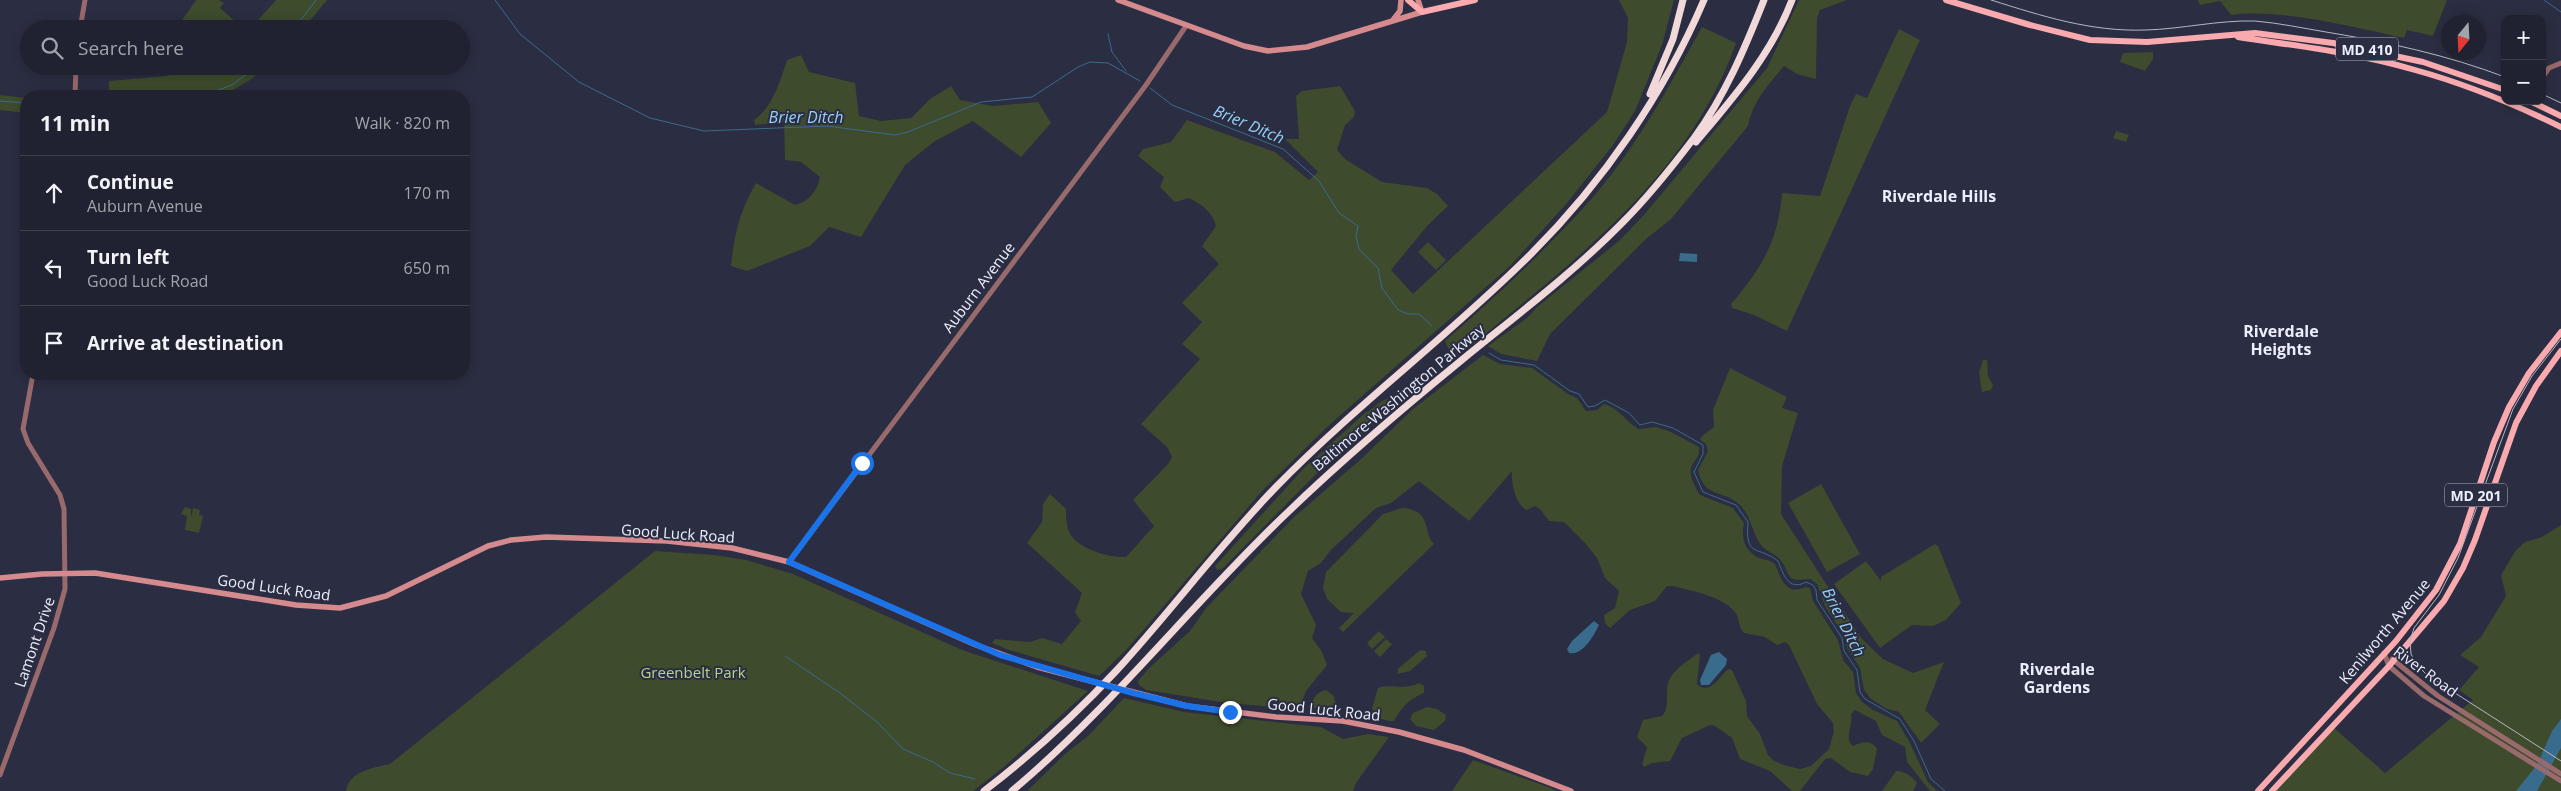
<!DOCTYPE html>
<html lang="en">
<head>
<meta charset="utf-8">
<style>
  :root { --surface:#202232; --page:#282a3a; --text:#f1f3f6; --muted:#a2a4ac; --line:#3d3f4d }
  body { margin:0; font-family:"Open Sans",sans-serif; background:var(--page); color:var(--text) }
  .controls { position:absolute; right:15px; top:15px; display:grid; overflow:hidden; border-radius:10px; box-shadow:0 2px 12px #0003 }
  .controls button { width:45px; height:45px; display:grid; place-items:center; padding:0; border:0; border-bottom:1px solid var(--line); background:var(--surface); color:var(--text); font:25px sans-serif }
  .compass { position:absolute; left:2441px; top:15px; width:45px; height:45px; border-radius:50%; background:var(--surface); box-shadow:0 2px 12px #0003; rotate:198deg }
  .stop { position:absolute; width:15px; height:15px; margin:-11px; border:4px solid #1a73e8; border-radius:50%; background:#fff }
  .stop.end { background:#1a73e8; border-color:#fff; box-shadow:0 1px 5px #0008 }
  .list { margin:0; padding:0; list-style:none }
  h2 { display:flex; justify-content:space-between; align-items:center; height:65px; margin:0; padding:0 20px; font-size:21px }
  h2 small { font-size:16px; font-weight:400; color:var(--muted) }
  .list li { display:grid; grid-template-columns:32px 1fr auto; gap:15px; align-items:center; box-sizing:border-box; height:75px; padding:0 20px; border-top:1px solid var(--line) }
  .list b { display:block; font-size:19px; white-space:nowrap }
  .list p { margin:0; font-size:16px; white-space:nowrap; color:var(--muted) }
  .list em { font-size:16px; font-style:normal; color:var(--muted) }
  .icon { flex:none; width:28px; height:28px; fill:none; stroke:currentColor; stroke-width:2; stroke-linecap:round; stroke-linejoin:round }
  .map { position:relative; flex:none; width:2561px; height:791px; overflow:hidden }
  .search { position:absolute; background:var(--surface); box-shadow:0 2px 12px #0003; left:20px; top:20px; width:450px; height:55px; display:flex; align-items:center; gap:12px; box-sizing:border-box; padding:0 18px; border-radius:28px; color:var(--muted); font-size:19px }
  .panel { position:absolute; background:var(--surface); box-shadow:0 2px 12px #0003; left:20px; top:90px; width:450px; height:290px; border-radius:20px }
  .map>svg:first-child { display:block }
</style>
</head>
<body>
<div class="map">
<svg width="2561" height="791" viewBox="0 0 2561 791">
  <rect width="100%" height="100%" fill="#2b2d42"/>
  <!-- green -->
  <path fill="#3e4b2c" d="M 196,0 L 219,0 L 224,3 L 220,8 L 237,23 L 232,29 L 176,29 Z
    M 276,0 L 327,0 L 303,29 L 250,29 Z
    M 1619,0 L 1674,0 L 1662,45 L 1635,111 L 1613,145 L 1567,203 L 1511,265 L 1327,427 L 1262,491 L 1128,648 L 1099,676 L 1009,650 L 992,643 L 995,639 L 1030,642 L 1042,638 L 1062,644 L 1081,621 L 1075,612 L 1082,593 L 1027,543 L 1042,522 L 1043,504 L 1050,494 L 1066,509 C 1066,515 1066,523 1068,529 C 1073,548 1109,558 1126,557 L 1154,526 L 1133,500 L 1168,464 L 1172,457 L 1167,447 L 1141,424 L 1200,359 L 1182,344 L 1202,322 L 1182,303 L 1219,264 L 1202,246 L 1216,226 C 1212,211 1202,205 1189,198 L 1175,202 L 1160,187 L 1164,177 L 1138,156 L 1143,149 L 1171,142 L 1187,120 L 1275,152 L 1309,180 L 1318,172 L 1285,139 L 1299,139 L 1296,96 L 1302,91 L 1340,86 L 1355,111 L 1354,117 L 1345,125 L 1337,150 L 1345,159 L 1382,182 L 1427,188 L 1437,194 L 1448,206 L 1428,225 L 1391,270 L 1413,294 L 1607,112 L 1627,42 L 1628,18 Z
    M 1799,0 L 1847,0 L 1820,10 L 1817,18 L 1816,79 L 1797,74 L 1784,66 C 1769,84 1752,102 1748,126 L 1671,219 L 1646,239 L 1550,334 L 1537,361 L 1501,354 L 1488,346 L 1527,318 L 1537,307 L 1620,240 L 1643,216 L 1767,68 Z
    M 2198,0 L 2447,0 L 2433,36 L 2407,30 L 2404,38 C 2355,27 2279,8 2231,15 L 2220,1 L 2200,5 Z
    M 1702,27 L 1736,43 C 1689,177 1572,262 1467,349 L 1459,352 L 1449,350 L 1445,341 C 1499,294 1546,250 1594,196 C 1637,146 1670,85 1702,27 Z
    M 1899,29 L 1920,40 L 1787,331 L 1754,315 L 1732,308 L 1731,304 C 1762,268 1778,241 1782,193 L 1820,196 L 1850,106 L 1856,94 L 1867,98 Z
    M 2153,52 L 2153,59 L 2145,71 L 2120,62 L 2123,53 Z
    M 801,55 L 809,72 L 855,83 L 859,116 L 881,121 L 911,118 L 930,99 L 951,86 L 960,100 L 993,106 L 1038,102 L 1051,123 L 1021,157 L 973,121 L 935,141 L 905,165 L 861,237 L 829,227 L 810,246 L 747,271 L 731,266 C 734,235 740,210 756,183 L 795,205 C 810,201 817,191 820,177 L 801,162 L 785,160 L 784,122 L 755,125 L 754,120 C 773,107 780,81 787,60 Z
    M 193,66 L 267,66 L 250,80 L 222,96 L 109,96 L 109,81 L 167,76 Z
    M 0,95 L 26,98 L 26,113 L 0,110 Z
    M 2116,131 L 2129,135 L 2126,142 L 2113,138 Z
    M 1428,242 L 1446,260 L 1436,270 L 1418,252 Z
    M 1483,355 L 1500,364 L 1532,368 L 1568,394 L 1577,398 L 1586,411 L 1597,410 L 1604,404 C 1618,407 1627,423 1639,429 L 1656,427 L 1671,432 L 1699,447 C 1702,465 1678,460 1700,495 L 1733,508 L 1744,523 C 1741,537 1744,551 1759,558 C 1765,560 1770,560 1775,564 C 1781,578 1785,596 1806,587 L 1810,588 L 1813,601 L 1838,640 L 1843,660 L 1853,672 L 1856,693 L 1862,702 L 1873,710 L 1897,721 L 1910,743 L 1928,782 L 1937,791 L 1930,791 L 1907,762 L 1905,747 L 1882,735 L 1876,721 L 1855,710 L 1851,714 C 1854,725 1843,738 1853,746 C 1861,742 1871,739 1877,749 L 1873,769 L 1868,776 L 1850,772 L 1831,758 L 1825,759 L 1800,791 L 1792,791 L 1770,771 L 1740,759 L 1732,738 L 1715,726 L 1710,725 L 1682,738 L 1670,761 L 1652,763 L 1644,767 L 1642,764 L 1647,747 L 1637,737 L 1643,720 L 1662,716 C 1671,705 1664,692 1669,680 C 1674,669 1689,660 1698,653 L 1700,655 L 1697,684 C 1710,696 1719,677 1728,669 L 1732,670 L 1746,701 L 1747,716 L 1760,734 L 1768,755 L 1774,761 L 1787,766 L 1800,769 L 1811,766 L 1829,749 L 1834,731 L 1833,723 L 1817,704 L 1789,645 L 1785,642 L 1777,645 L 1765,637 L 1744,633 C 1738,627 1740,619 1735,612 C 1722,596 1692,591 1673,586 L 1667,586 L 1655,601 L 1630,610 L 1610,628 L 1605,623 L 1604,615 L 1615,608 L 1619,591 L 1605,578 L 1597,558 L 1585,543 L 1564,522 L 1549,521 L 1541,510 L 1535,506 L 1526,510 C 1515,503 1511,483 1512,471 L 1469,521 L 1419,481 L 1391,503 L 1376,508 L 1331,550 L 1321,563 L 1308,571 L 1301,594 L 1316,625 L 1312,638 L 1322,652 L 1327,665 L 1306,691 L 1299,709 L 1227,703 L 1146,690 L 1139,685 L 1138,681 L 1149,668 L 1190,631 L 1207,607 L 1293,518 L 1361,459 L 1413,409 Z
    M 1983,360 L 1987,360 L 1988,376 L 1993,385 L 1991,390 L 1982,392 L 1979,373 Z
    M 1730,368 L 1787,397 L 1782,408 L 1798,413 L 1782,466 L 1781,514 L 1861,638 L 1883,659 L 1913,673 L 1944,662 L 1925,710 L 1940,724 L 1921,743 L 1899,712 L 1887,709 L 1871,699 L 1864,690 L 1860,668 L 1847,648 L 1844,636 L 1825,606 L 1817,584 L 1810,579 C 1787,581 1792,580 1782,562 C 1778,555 1767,552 1761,545 C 1752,533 1751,516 1740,505 C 1723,489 1704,499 1698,470 L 1708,451 L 1706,444 L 1700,440 L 1702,436 L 1714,427 L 1713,410 Z
    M 1387,399 L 1391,401 L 1389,408 L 1355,441 L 1326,464 L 1222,569 L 1217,570 L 1215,566 L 1305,467 L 1365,413 C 1374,409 1378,401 1387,399 Z
    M 1821,484 L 1860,554 L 1827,572 L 1788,503 Z
    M 185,507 L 191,509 L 191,518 L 193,508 L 200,510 L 199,515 L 203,516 L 199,533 L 185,530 L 187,516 L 181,514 Z
    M 1402,508 C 1433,510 1422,532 1434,544 L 1343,632 L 1339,628 L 1354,613 L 1341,612 L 1327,599 L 1323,588 L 1326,572 L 1383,514 Z
    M 2561,525 L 2561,791 L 2276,791 L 2334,728 L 2385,773 L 2473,700 L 2459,690 L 2479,667 L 2460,655 L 2481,637 L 2506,596 L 2501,575 L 2516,550 L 2525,542 L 2542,537 Z
    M 1935,544 L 1938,546 L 1961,603 L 1946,620 L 1933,626 L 1912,625 L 1880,648 L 1834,584 L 1866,561 L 1881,581 L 1881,577 Z
    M 655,551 L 714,555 L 746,560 L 793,574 L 962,650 L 1088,691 L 1005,766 L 973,791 L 346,791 C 349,771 373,768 390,764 Z
    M 1379,631 L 1385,637 L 1372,649 L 1367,643 Z
    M 1386,639 L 1392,644 L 1380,657 L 1374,651 Z
    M 1420,650 L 1426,651 L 1427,656 L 1410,671 L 1397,674 L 1398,669 Z
    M 1419,683 L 1424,686 L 1424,693 C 1408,700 1403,706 1394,721 C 1383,721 1377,719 1372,709 L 1378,688 C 1389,683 1404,691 1419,683 Z
    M 1326,690 L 1333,695 L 1338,709 L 1316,709 L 1312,706 C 1312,698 1318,691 1326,690 Z
    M 1124,698 L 1184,712 L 1321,727 L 1343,739 L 1368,734 L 1389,737 L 1356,783 L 1353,791 L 1027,791 L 1065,754 L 1088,736 Z
    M 1427,707 L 1437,709 L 1446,715 L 1445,721 L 1434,730 L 1416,726 L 1410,719 L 1413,713 Z
    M 1473,760 L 1551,788 L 1556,791 L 1452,791 Z
    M 1896,771 C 1905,771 1912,776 1917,783 L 1913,791 L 1882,791 Z"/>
  <!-- water -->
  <path fill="#396c8c" d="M 1680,253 L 1697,254 L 1697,262 L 1679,261 Z
    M 1594,621 L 1599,625 C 1594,635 1583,656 1569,653 L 1567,649 L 1572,641 Z
    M 1719,652 L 1727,659 L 1726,665 L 1709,685 L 1701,685 L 1700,680 L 1711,655 Z
    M 2561,719 L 2561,748 L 2537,791 L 2516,791 L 2537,765 L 2552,731 Z"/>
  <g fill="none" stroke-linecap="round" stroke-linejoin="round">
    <!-- stream -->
    <path stroke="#396c8c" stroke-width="1" d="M 495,0 L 520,34 L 579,82 L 650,118 L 704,131 L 827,126 L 895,135 L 908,132 L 981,102 L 1032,97 L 1078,67 L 1090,62 L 1108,63 L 1140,81
      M 2544,0 L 2561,12
      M 294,29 L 316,0
      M 1108,34 L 1112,52 L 1126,71
      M 1150,88 L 1172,105 L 1283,149 L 1319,181 L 1339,213 L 1358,226 L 1356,236 L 1359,249 L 1378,268 L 1382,288 L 1398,310 L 1408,314 L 1419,314 L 1432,326
      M 202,96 L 232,85 L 257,66
      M 0,101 L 26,103
      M 1489,353 L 1501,360 L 1534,365 L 1570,391 L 1579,394 L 1588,407 L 1595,406 L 1605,400 L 1629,413 L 1640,425 L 1652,422 L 1673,428 L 1703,445 L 1703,454 L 1694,472 L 1703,492 L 1736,505 L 1748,522 C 1745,558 1757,545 1778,561 C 1783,573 1788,592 1806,582 L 1813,585 L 1816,590 L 1817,600 L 1842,638 L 1844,651 L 1857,670 L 1860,692 L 1865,699 L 1900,719 L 1914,741 L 1931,779 L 1945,791
      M 785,656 L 840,693 L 877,722 L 903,749 L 933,762 L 950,773 L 975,779"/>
    <!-- tertiary -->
    <path stroke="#996a6c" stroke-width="5" d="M 80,29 L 85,0
      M 2542,78 L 2549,68 L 2561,63
      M 75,96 L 76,66
      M 789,562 L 1146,85 L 1186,26
      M 2384,653 L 2389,666 L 2424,696 L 2561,781
      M 2392,659 L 2438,696 L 2561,774
      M 0,775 L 54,628 L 65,589 L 64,509 L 60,495 L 28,443 L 23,429 L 33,374"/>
    <!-- secondary -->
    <path stroke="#d58a8e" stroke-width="5.5" d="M 1118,0 L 1244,46 L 1268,51 L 1307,47 L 1422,12 L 1418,0
      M 1393,20 L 1400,11 L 1401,0
      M 0,578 L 42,574 L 95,573 L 296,605 L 340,608 L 386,596 L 488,546 L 511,540 L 546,537 L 667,541 L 732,548 L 789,562 L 976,645 L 1037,667 L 1187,706 L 1276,717 L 1343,721 L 1399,732 L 1464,750 L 1571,791"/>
    <!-- primary -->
    <path stroke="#f8aaae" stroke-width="6" d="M 1408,0 L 1422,12 L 1475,0
      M 1946,0 L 2030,25 L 2090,40 L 2147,42 L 2255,33 L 2333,43 L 2423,62 L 2505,90
      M 2238,37 C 2297,46 2358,53 2415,70 C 2466,84 2514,104 2561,127
      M 2530,101 L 2561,116
      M 2258,791 L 2396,641 L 2436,590 L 2460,544 L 2494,442 L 2509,407 L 2529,373 L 2561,332
      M 2272,791 L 2389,666 L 2444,601 L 2463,568 L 2475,540 L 2516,423 L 2536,386 L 2561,351"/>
    <!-- motorway -->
    <path stroke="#f1d8d9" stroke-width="7" d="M 1650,94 L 1673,39 L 1683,0
      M 1696,142 C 1733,98 1771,55 1792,0
      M 984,791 C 1031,755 1076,714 1116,671 C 1171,611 1219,546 1276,487 C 1357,404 1450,335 1531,254 C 1603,182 1664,94 1704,0
      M 1012,791 C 1112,707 1193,602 1288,512 C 1344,458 1403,408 1463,359 C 1517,315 1574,272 1623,222 C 1649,196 1672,167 1694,138 C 1725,96 1745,48 1764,0"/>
    <!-- tram -->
    <path stroke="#b4b7c7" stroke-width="1" d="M 1991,0 C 2042,16 2091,32 2146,30 C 2182,29 2218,20 2255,21 C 2279,23 2302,28 2326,32 C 2387,42 2447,55 2505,77
      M 2542,94 L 2561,103
      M 2561,339 L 2532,376 L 2513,409 L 2458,558 L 2439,595 L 2414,628 L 2410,641 L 2411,654 L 2417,665 L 2427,675 L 2561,761"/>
  </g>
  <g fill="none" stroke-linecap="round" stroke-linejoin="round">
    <!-- route -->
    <path stroke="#1a73e8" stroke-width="6" d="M 862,463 L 789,562 L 1000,655 L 1133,693 L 1187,706 L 1230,712"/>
  </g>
  <g text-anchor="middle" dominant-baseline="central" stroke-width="4" stroke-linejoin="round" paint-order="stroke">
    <!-- shield labels -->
    <g fill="#2b2d42" stroke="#b1b4c4" stroke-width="1">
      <rect x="2336" y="37.5" width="62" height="23" rx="4"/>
      <rect x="2445" y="483.5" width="62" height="23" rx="4"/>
    </g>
    <g font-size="14" font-weight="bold" fill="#ebeefc">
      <text x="2367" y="49">MD 410</text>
      <text x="2476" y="495">MD 201</text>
    </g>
    <!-- street labels -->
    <g font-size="15" fill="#ebeefc" stroke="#2b2d42">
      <text transform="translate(978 287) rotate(-53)">Auburn Avenue</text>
      <text transform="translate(1398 397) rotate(-40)">Baltimore-Washington Parkway</text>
      <text transform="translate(678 533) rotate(4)">Good Luck Road</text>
      <text transform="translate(274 587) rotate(8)">Good Luck Road</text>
      <text transform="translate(2384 631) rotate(-50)">Kenilworth Avenue</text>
      <text transform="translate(34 642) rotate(-71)">Lamont Drive</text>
      <text transform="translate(2426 671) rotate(36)">River Road</text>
      <text transform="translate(1324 709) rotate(6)">Good Luck Road</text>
    </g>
    <!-- park labels -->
    <g font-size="15" fill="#b6d58a" stroke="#2b2d42">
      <text x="693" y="672">Greenbelt Park</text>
    </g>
    <!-- water labels -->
    <g font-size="16" font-style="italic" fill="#95d1f9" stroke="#2b2d42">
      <text x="806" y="117">Brier Ditch</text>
      <text transform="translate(1249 124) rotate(23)">Brier Ditch</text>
      <text transform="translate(1844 622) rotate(63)">Brier Ditch</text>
    </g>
    <!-- neighbourhood labels -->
    <g font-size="16" font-weight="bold" fill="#ebeefc" stroke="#2b2d42">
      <text x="1939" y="196">Riverdale Hills</text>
      <text x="2281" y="331">Riverdale<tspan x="2281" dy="18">Heights</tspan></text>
      <text x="2057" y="669">Riverdale<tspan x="2057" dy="18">Gardens</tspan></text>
    </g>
  </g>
</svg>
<div class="controls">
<button>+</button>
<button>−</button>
</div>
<svg class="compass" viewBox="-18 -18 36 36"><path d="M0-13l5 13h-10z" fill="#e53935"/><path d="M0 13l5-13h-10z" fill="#a2a4ac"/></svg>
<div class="stop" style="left:862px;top:463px"></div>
<div class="stop end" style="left:1230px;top:712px"></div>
<div class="search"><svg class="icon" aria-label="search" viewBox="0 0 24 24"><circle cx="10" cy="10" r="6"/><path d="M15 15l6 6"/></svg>Search here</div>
<section class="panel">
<h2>11 min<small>Walk · 820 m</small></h2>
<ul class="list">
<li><svg class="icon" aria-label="ahead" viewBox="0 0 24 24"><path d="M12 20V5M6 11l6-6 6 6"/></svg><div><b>Continue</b><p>Auburn Avenue</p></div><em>170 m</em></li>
<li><svg class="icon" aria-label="left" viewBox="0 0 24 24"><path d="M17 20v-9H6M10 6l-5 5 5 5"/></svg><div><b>Turn left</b><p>Good Luck Road</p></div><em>650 m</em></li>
<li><svg class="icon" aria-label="arrive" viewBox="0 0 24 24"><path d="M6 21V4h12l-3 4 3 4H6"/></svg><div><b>Arrive at destination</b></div></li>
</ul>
</section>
</div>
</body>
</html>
